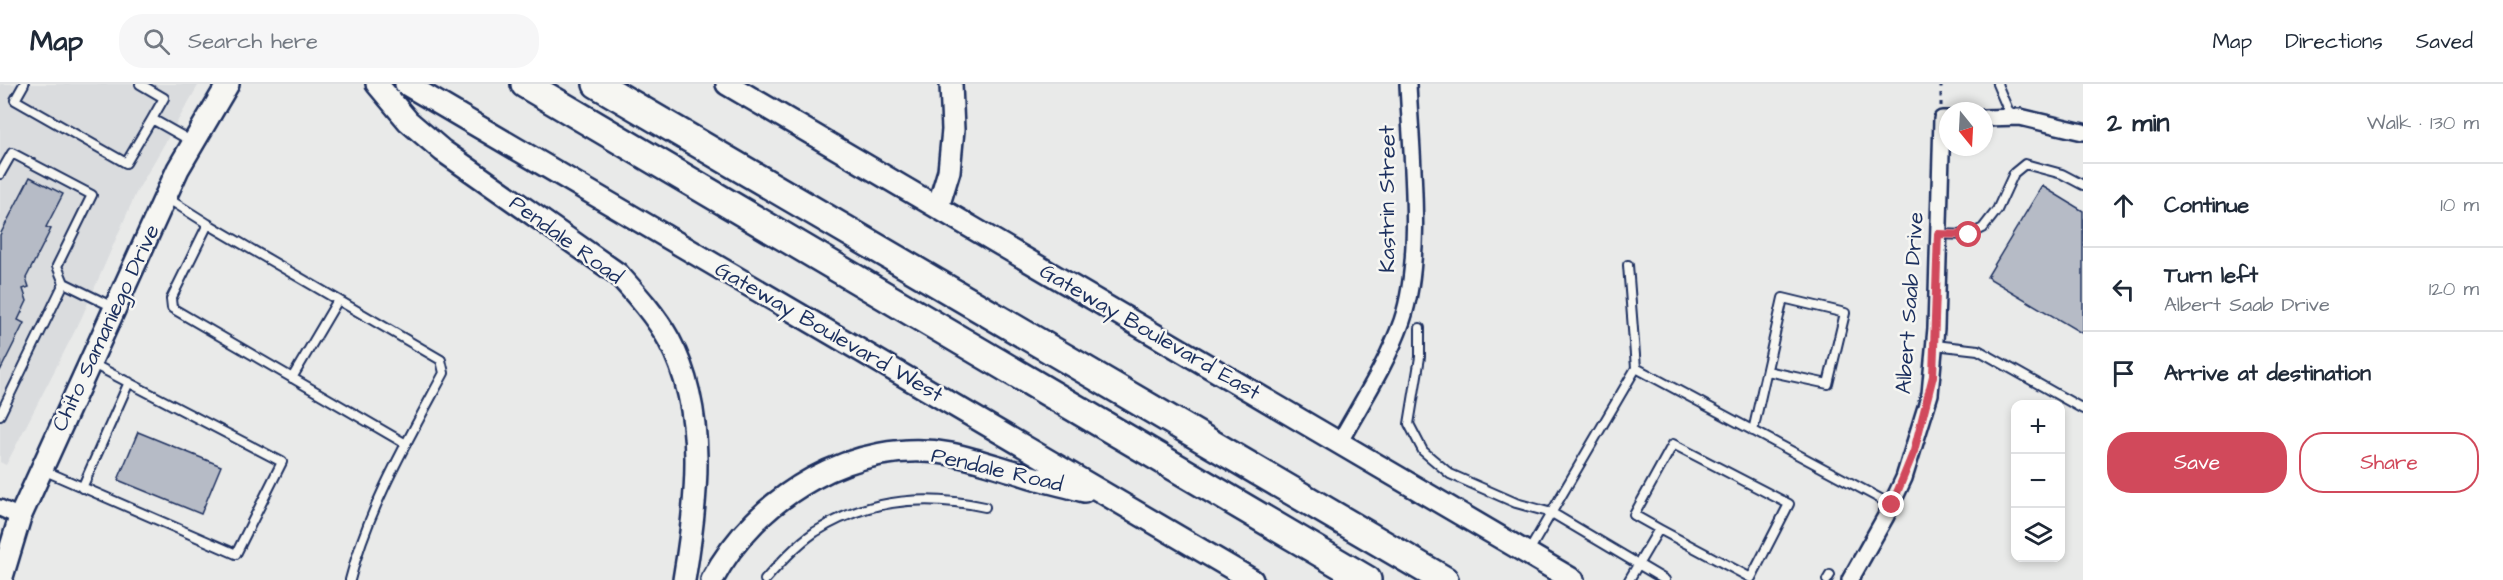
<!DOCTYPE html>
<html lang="en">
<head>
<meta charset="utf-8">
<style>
  :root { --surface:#fff; --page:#f6f6f7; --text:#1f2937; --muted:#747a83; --line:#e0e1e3; --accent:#d1495b }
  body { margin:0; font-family:"Architects Daughter",sans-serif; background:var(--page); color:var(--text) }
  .controls { position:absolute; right:18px; bottom:18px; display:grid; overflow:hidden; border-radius:12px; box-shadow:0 3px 9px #0003 }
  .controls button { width:54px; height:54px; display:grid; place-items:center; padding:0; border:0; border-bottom:2px solid var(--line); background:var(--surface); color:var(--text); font:30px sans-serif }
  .compass { position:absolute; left:1939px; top:18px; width:54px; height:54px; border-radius:50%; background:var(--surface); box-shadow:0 3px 9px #0003; rotate:162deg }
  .stop { position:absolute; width:18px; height:18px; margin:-14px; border:4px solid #d1495b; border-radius:50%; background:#fff }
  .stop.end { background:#d1495b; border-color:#fff; box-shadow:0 2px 6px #0008 }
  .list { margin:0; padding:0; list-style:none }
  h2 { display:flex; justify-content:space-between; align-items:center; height:78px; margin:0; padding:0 24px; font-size:26px }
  h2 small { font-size:20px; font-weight:400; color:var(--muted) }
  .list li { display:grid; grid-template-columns:39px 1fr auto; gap:18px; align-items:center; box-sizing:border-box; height:84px; padding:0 24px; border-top:2px solid var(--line) }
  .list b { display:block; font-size:22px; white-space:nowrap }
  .list p { margin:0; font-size:20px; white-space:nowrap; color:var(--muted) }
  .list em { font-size:20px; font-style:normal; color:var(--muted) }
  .actions { display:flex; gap:12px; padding:18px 24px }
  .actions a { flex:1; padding:14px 0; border:2px solid var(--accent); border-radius:24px; text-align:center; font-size:21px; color:var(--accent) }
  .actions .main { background:var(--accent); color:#fff }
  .icon { flex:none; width:33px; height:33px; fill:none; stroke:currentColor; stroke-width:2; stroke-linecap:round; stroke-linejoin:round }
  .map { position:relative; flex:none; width:2083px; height:496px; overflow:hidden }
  header { display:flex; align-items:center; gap:36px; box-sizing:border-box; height:84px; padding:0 30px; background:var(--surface); border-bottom:2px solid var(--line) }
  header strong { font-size:28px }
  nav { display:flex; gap:33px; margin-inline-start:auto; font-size:21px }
  .search { width:420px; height:54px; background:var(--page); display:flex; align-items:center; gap:15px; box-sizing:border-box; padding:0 21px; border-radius:24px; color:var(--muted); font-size:22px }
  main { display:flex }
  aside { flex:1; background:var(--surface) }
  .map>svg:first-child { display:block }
</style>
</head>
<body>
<header>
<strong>Map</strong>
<div class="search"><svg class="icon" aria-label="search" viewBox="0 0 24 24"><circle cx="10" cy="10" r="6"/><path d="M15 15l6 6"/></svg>Search here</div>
<nav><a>Map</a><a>Directions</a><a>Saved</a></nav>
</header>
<main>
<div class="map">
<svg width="2083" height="496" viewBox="0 0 2083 496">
  <rect width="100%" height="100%" fill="#e9eae9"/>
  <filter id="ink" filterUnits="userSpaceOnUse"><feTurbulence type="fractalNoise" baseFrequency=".0167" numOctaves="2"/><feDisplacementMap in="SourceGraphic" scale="12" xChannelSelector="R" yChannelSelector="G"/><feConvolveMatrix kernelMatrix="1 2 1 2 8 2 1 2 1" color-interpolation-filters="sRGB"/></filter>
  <g filter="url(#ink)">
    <!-- built -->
    <path fill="#dadcde" d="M 0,0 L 199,0 L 136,109 L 81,235 L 6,381 L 0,378 Z"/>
    <!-- building -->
    <path fill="#b6bbc6" stroke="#1b2f5e" stroke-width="1.5" d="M 30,93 L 63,110 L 46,143 L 51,145 L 26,194 L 29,203 L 23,205 L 27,217 L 18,236 L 24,239 L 0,287 L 0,151 Z
      M 2042,102 L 2083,127 L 2083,250 L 1987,193 Z
      M 138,348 L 221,382 L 201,430 L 118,396 Z"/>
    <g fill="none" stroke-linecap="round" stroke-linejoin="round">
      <defs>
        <path id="lane" d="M 24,0 L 15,16 L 126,79 L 152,35
          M 140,0 L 164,14 L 152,35 L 191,57
          M 1997,0 L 2011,33
          M 0,90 L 12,69 L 92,111 L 57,182 L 64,199 L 113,223
          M 167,114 L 208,140 L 441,276 L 444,289 C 409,354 368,424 350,496
          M 208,140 L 171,215 L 172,224 L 406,360
          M 1938,150 L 1969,151 L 1983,144 L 1997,126 L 2014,89 L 2025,80 L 2062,90 L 2083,101
          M 1628,181 L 1636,284
          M 1420,244 L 1420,273 L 1409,340 L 1423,367 L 1450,390 L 1516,419 L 1552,429 L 1665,496
          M 1935,261 L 1978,266 L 2083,325
          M 292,294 L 338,216
          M 0,331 L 64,199
          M 1753,347 L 1783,214 L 1845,229 L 1828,300 L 1767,287
          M 43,386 L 236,470 L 282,378 L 91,279
          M 82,404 L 129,298
          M 1529,467 L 1636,284 L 1892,421
          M 765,496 C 780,479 796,461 815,448 C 867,415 926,410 985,423
          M 1629,496 L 1659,445 L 1634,431 L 1673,360 L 1789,420 L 1751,494 L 1659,445
          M 1827,496 L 1830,491"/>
        <path id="street" d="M 1984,34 L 2020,33 L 2083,48
          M 1339,359 C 1361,319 1387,280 1402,237 C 1424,172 1411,69 1408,0
          M 0,424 L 20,433
          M 1850,496 L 1886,432 L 1904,394 L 1930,310 L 1936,244 L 1942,35 L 1948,35"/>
        <path id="secondary" d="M 377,0 L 408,37 L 443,67 L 618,190 C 636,210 656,232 669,256 C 708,328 697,418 684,496
          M 406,0 L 1252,496
          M 727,0 L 1573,496
          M 938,123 L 949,87 L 953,46 L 951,0
          M 1,496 L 20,433 L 178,85 L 228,0
          M 712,496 C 756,412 856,352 951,370 C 975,375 998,383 1022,390 C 1042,397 1063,401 1084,407"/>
        <path id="highway" d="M 525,0 L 1367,496
          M 597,0 L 1444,496"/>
      </defs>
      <!-- lane casing -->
      <use href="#lane" stroke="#1b2f5e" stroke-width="12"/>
      <!-- street casing -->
      <use href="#street" stroke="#1b2f5e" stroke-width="20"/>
      <!-- secondary casing -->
      <use href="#secondary" stroke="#1b2f5e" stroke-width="26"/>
      <!-- highway casing -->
      <use href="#highway" stroke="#1b2f5e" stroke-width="32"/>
      <!-- path -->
      <path stroke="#1b2f5e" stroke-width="3" stroke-dasharray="4.5 4.5" stroke-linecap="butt" d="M 1941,0 L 1941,22"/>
      <!-- lane -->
      <use href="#lane" stroke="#f6f6f2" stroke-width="8"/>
      <!-- street -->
      <use href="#street" stroke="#f6f6f2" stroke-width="15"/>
      <!-- secondary -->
      <use href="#secondary" stroke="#f6f6f2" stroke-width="21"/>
      <!-- highway -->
      <use href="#highway" stroke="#f6f6f2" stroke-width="27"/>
    </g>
  </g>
  <g fill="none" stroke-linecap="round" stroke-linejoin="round" filter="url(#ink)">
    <!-- route -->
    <path stroke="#d1495b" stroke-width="8" d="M 1892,421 L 1914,367 L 1933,292 L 1938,150 L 1969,151"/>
  </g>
  <g text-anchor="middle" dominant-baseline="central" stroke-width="5" stroke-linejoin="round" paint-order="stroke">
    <!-- street labels -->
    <g font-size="22" fill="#1b2f5e" stroke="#f6f6f2">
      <text transform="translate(1387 115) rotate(-90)">Kastrin Street</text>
      <text transform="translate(566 156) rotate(36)">Pendale Road</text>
      <text transform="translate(1910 219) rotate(-86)">Albert Saab Drive</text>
      <text transform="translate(106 244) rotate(-65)">Chito Samaniego Drive</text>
      <text transform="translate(829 248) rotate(30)">Gateway Boulevard West</text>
      <text transform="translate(1150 248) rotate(30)">Gateway Boulevard East</text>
      <text transform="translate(997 386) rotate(13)">Pendale Road</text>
    </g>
  </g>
</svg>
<div class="controls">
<button>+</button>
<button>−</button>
<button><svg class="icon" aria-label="layers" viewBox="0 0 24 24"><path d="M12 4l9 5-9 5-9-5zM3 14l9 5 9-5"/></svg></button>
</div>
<svg class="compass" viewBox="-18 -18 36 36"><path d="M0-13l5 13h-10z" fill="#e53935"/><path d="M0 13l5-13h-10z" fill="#747a83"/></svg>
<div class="stop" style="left:1969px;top:151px"></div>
<div class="stop end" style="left:1892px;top:421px"></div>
</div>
<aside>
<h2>2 min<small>Walk · 130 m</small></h2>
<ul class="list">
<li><svg class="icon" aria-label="ahead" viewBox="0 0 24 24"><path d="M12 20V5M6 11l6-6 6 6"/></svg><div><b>Continue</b></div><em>10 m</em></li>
<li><svg class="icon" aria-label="left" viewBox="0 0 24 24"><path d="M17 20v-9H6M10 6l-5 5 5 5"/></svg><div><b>Turn left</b><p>Albert Saab Drive</p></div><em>120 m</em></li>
<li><svg class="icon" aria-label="arrive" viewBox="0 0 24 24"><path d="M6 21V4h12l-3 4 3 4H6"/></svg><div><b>Arrive at destination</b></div></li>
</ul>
<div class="actions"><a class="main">Save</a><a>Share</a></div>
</aside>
</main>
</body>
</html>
